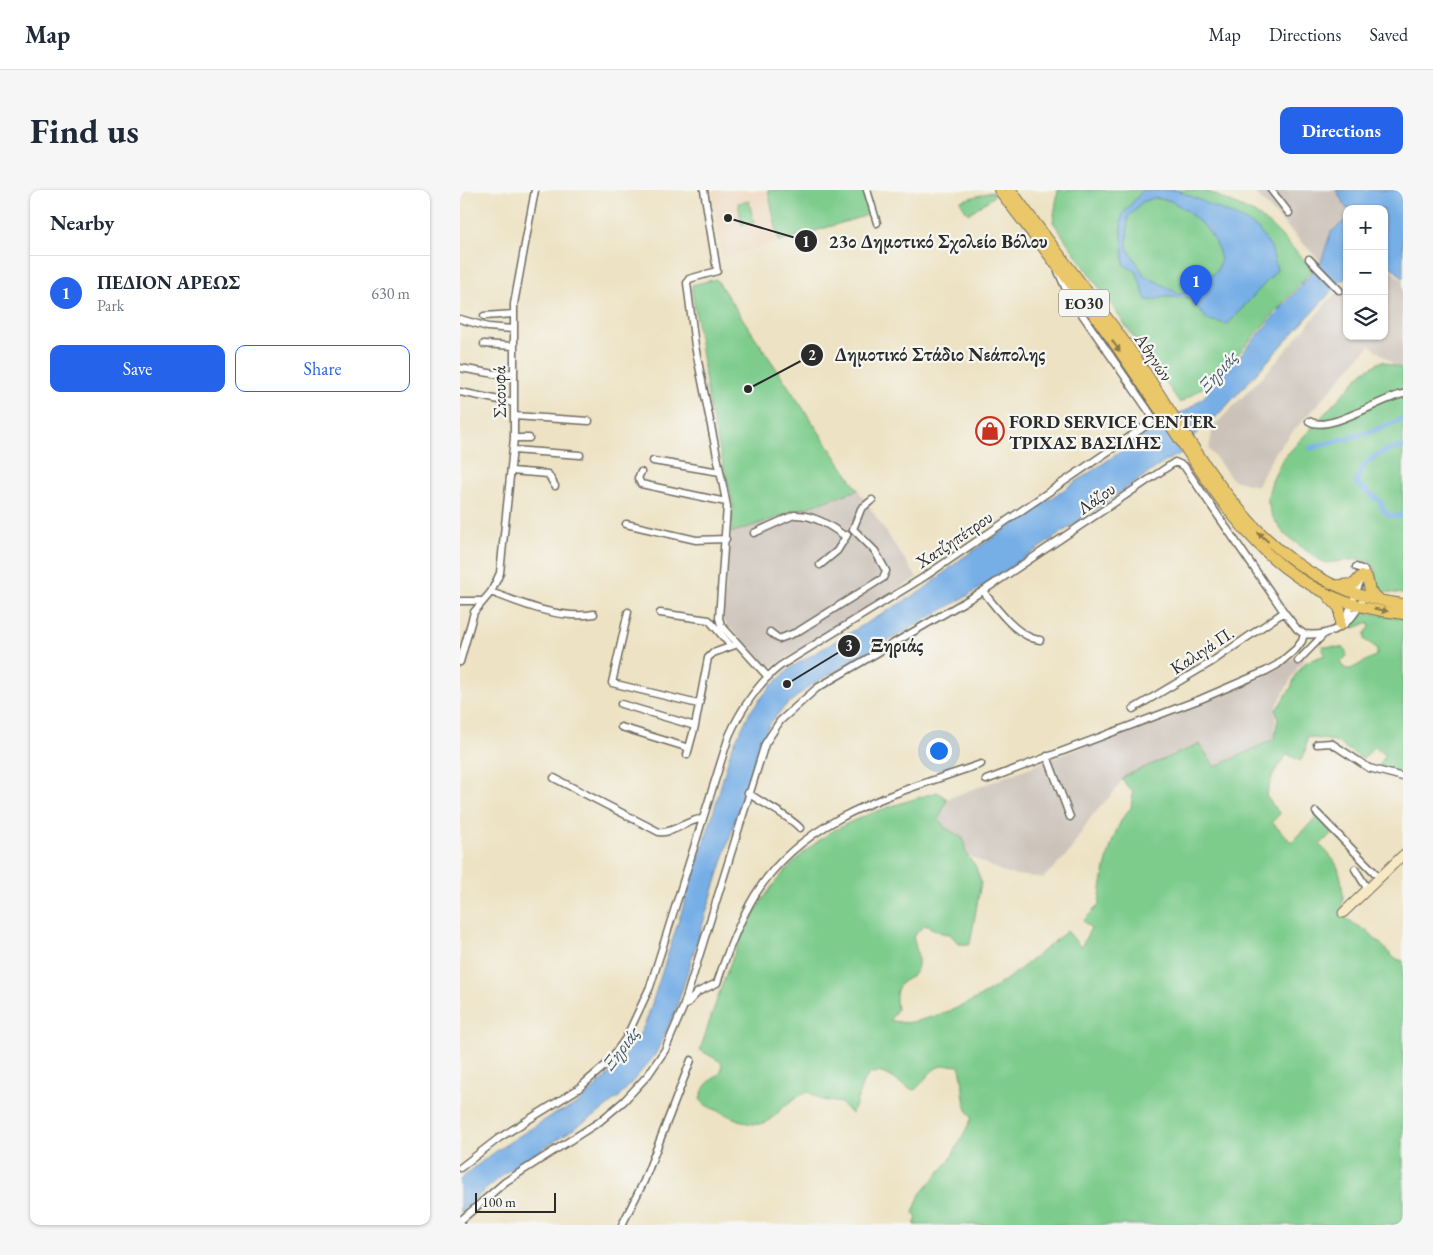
<!DOCTYPE html>
<html lang="en">
<head>
<meta charset="utf-8">
<style>
  :root { --surface:#fff; --page:#f6f6f7; --text:#1f2937; --muted:#747a83; --line:#e0e1e3; --accent:#2563eb }
  body { margin:0; font-family:"EB Garamond",serif; background:var(--page); color:var(--text) }
  .controls { position:absolute; right:15px; top:15px; display:grid; overflow:hidden; border-radius:10px; box-shadow:0 1px 4px #0004 }
  .controls button { width:45px; height:45px; display:grid; place-items:center; padding:0; border:0; border-bottom:1px solid var(--line); background:var(--surface); color:var(--text); font:25px sans-serif }
  .scale { position:absolute; left:15px; bottom:12px; width:81px; box-sizing:border-box; padding-left:5px; border:2px solid #2b2b2b; border-top:0; font-size:14px; line-height:18px; white-space:nowrap; color:#2b2b2b; -webkit-text-stroke:4px #f6f6f2; paint-order:stroke }
  .you { position:absolute; left:478px; top:560px; width:18px; height:18px; margin:-12px; border:4px solid #fff; border-radius:50%; background:#1a73e8; box-shadow:0 0 0 8px #1a73e833 }
  .badge { display:grid; place-items:center; width:32px; height:32px; border-radius:50%; background:var(--accent); color:#fff; font-size:16px; font-weight:700 }
  .pin { position:absolute; translate:-50% -41px; filter:drop-shadow(0 1px 2px #0008) }
  .pin::after { content:''; position:absolute; top:26px; width:18px; height:15px; background:inherit; clip-path:polygon(0 0,100% 0,50% 100%) }
  .list { margin:0; padding:0; list-style:none }
  h2 { display:flex; justify-content:space-between; align-items:center; height:65px; margin:0; padding:0 20px; font-size:21px }
  h2 small { font-size:16px; font-weight:400; color:var(--muted) }
  .list li { display:grid; grid-template-columns:32px 1fr auto; gap:15px; align-items:center; box-sizing:border-box; height:75px; padding:0 20px; border-top:1px solid var(--line) }
  .list b { display:block; font-size:19px; white-space:nowrap }
  .list p { margin:0; font-size:16px; white-space:nowrap; color:var(--muted) }
  .list em { font-size:16px; font-style:normal; color:var(--muted) }
  .actions { display:flex; gap:10px; padding:15px 20px }
  .actions a { flex:1; padding:11px 0; border:1px solid var(--accent); border-radius:10px; text-align:center; font-size:18px; color:var(--accent) }
  .actions .main { background:var(--accent); color:#fff }
  .icon { flex:none; width:28px; height:28px; fill:none; stroke:currentColor; stroke-width:2; stroke-linecap:round; stroke-linejoin:round }
  .map { position:relative; flex:none; width:943px; height:1035px; overflow:hidden; border-radius:10px }
  header { display:flex; align-items:center; gap:30px; box-sizing:border-box; height:70px; padding:0 25px; background:var(--surface); border-bottom:1px solid var(--line) }
  header strong { font-size:24px }
  nav { display:flex; gap:28px; margin-inline-start:auto; font-size:18px }
  .intro { display:flex; align-items:center; justify-content:space-between; box-sizing:border-box; height:120px; padding:0 30px }
  h1 { margin:0; font-size:35px }
  .button { padding:12px 22px; border-radius:10px; background:var(--accent); color:#fff; font-size:18px; font-weight:700 }
  main { display:flex; gap:30px; padding:0 30px }
  aside { flex:1; background:var(--surface); border-radius:10px; box-shadow:0 1px 4px #0004 }
  .map>svg:first-child { display:block }
</style>
</head>
<body>
<header>
<strong>Map</strong>
<nav><a>Map</a><a>Directions</a><a>Saved</a></nav>
</header>
<div class="intro"><h1>Find us</h1><a class="button">Directions</a></div>
<main>
<aside>
<h2>Nearby<small></small></h2>
<ul class="list">
<li><span class="badge">1</span><div><b>ΠΕΔΙΟΝ ΑΡΕΩΣ</b><p>Park</p></div><em>630 m</em></li>
</ul>
<div class="actions"><a class="main">Save</a><a>Share</a></div>
</aside>
<div class="map">
<svg width="943" height="1035" viewBox="0 0 943 1035">
  <rect width="100%" height="100%" fill="#f6f6f2"/>
  <filter id="ink" filterUnits="userSpaceOnUse"><feTurbulence type="fractalNoise" baseFrequency=".02" numOctaves="2"/><feDisplacementMap in="SourceGraphic" scale="10" xChannelSelector="R" yChannelSelector="G"/><feConvolveMatrix kernelMatrix="1 2 1 2 8 2 1 2 1" color-interpolation-filters="sRGB"/></filter>
  <filter id="wash" filterUnits="userSpaceOnUse"><feTurbulence type="fractalNoise" baseFrequency=".0096" numOctaves="4" result="noise"/><feDisplacementMap in="SourceGraphic" scale="20" xChannelSelector="R" yChannelSelector="G"/><feGaussianBlur stdDeviation="1.12" result="paint"/><feColorMatrix in="noise" values="0 0 0 0 0 0 0 0 0 0 0 0 0 0 0 0 0 1.4 0 .05"/><feComposite in="paint" operator="in"/></filter>
  <g filter="url(#wash)">
    <rect width="100%" height="100%" fill="#ede2c3"/>
    <!-- built -->
    <path fill="#eed7bb" d="M 251,0 L 308,0 L 319,52 L 266,66 L 262,65 Z"/>
    <!-- industrial -->
    <path fill="#ccc2b9" d="M 792,0 L 876,0 L 887,19 L 887,29 L 871,42 L 861,72 Z
      M 924,72 L 938,87 L 943,89 L 943,179 L 937,177 L 910,155 L 815,262 L 797,296 L 773,290 L 749,259 L 753,237 L 809,180 L 870,109 L 887,95 L 887,146 L 924,146 Z
      M 398,300 L 457,388 L 307,480 L 262,429 L 271,343 Z
      M 841,463 L 845,469 L 838,476 L 816,517 L 814,548 L 754,577 L 729,557 L 662,590 L 654,602 L 631,627 L 608,664 L 583,688 L 548,684 L 507,665 L 503,648 L 484,637 L 479,628 L 487,609 L 795,491 Z"/>
    <!-- green -->
    <path fill="#7dcc8c" stroke="#547c5c" d="M 308,0 L 404,0 L 411,24 L 319,52 Z
      M 598,0 L 745,0 L 794,23 L 812,36 L 853,79 L 758,187 L 720,213 L 593,32 Z
      M 531,2 L 534,3 L 533,7 L 508,24 L 500,11 Z
      M 289,11 L 294,33 L 282,35 L 278,13 Z
      M 256,89 L 398,300 L 271,343 L 273,314 L 250,220 L 232,100 L 232,95 Z
      M 922,171 L 943,179 L 943,404 L 918,401 L 915,378 L 912,373 L 898,369 L 866,373 L 858,369 L 824,344 L 812,326 L 807,309 L 812,291 L 822,270 L 903,182 Z
      M 902,422 L 943,428 L 943,584 L 919,577 L 925,565 L 914,557 L 903,569 L 875,551 L 847,547 L 845,563 L 840,571 L 827,564 L 813,584 L 806,606 L 820,624 L 812,632 L 831,652 L 858,626 L 873,642 L 860,655 C 879,674 881,680 883,707 C 883,714 880,720 884,727 L 911,744 L 934,768 L 943,771 L 943,1035 L 454,1035 L 457,1028 L 453,1023 L 460,1004 L 490,970 L 512,928 C 499,911 506,894 499,876 C 471,873 473,882 455,900 C 440,898 418,868 404,891 C 398,901 398,914 391,924 L 381,913 L 362,910 L 349,902 C 305,917 320,952 263,923 C 254,918 246,918 240,909 C 242,904 243,898 247,894 C 254,886 265,885 261,872 L 240,860 C 268,778 287,703 361,649 C 390,627 442,613 477,602 L 487,609 L 479,629 L 484,637 L 503,648 L 506,664 L 515,675 L 521,692 L 510,754 L 499,754 L 490,744 L 482,743 L 465,735 L 453,747 C 455,755 459,765 458,774 C 457,795 430,783 437,819 L 430,830 C 447,835 454,832 471,827 C 528,811 562,777 607,741 L 621,757 L 631,738 L 623,731 L 639,715 C 641,691 653,632 671,618 L 673,603 L 662,590 L 665,586 L 739,554 L 755,577 L 814,549 L 818,529 L 816,520 L 831,498 L 836,484 L 846,472 L 865,465 L 862,456 L 884,458 L 887,466 L 881,472 L 885,479 L 891,479 L 917,465 L 917,458 L 905,450 L 905,443 L 910,437 L 909,432 L 894,438 L 891,436 Z"/>
    <!-- water -->
    <path fill="#76aee6" stroke="#506c88" fill-rule="evenodd" d="M 683,0 L 717,0 L 786,31 L 798,39 L 811,57 L 817,80 L 768,134 L 748,130 L 729,108 C 721,108 715,107 707,107 C 700,107 695,111 686,110 L 676,81 L 664,75 L 661,30 L 663,24 ZM 695,8 L 711,11 L 726,20 L 745,37 L 756,52 L 761,69 L 757,81 L 731,101 L 719,104 L 684,85 L 667,57 L 668,27 L 682,12 Z
      M 876,0 L 943,0 L 943,88 L 924,70 L 924,19 L 887,19 Z
      M 887,29 L 887,87 L 880,92 L 760,223 L 735,245 L 724,262 L 706,271 L 519,399 L 351,495 L 324,517 L 311,532 L 300,552 L 215,822 L 195,865 L 160,906 L 140,922 L 46,982 L 0,1022 L 0,990 C 28,964 61,945 93,925 C 102,920 113,918 121,911 C 146,887 173,863 187,829 L 252,627 L 271,560 L 290,522 L 310,497 L 332,477 L 352,465 L 463,400 L 501,369 L 684,246 L 702,227 L 726,221 L 745,206 L 861,72 L 871,42 Z"/>
    <g fill="none" stroke-linecap="round" stroke-linejoin="round">
      <!-- canal -->
      <path stroke="#76aee6" stroke-width="5.5" d="M 943,257 C 922,260 901,270 896,293 L 921,312 L 923,320 L 930,326 L 943,326
        M 851,258 L 907,243 L 943,229"/>
    </g>
  </g>
  <g filter="url(#ink)">
    <g fill="none" stroke-linecap="round" stroke-linejoin="round">
      <defs>
        <path id="street" d="M 244,0 L 257,81 L 229,89 L 227,93 L 235,156 L 267,316 L 259,428 L 261,435 L 308,487
          M 407,0 L 417,33
          M 811,0 L 829,23
          M 849,69 L 879,100
          M 24,126 L 54,124
          M 0,129 L 28,137 L 53,139
          M 24,154 L 53,156
          M 0,178 L 35,184 L 54,183
          M 0,202 L 54,213
          M 54,226 L 129,231
          M 849,231 C 868,244 921,208 943,204
          M 54,248 L 69,248
          M 53,260 L 120,265
          M 193,271 L 260,282
          M 51,281 L 88,284 L 95,296
          M 181,282 L 178,288 L 181,294 L 266,312
          M 166,334 L 236,350 L 266,349
          M 294,343 L 334,325 C 353,324 371,336 386,347
          M 360,375 L 377,361 L 387,345
          M 896,377 L 904,380 L 907,388
          M 523,401 C 535,417 558,448 580,450
          M 31,402 C 63,414 100,430 134,424
          M 0,411 L 23,411
          M 168,422 L 152,493 L 238,514
          M 200,423 L 249,430 L 271,456
          M 881,434 L 889,421 L 901,389
          M 310,442 L 319,449 L 337,442 L 423,388 L 426,381 L 415,361 L 393,339 L 401,319 L 412,310
          M 844,444 C 869,447 891,436 901,412
          M 838,471 L 865,443
          M 0,472 L 14,422 L 31,402 L 40,383 L 54,248 L 54,114 L 75,0
          M 161,514 L 235,536
          M 673,519 L 750,473 L 824,422
          M 161,537 L 229,558
          M 857,554 L 871,553 L 909,578 L 943,587
          M 227,565 L 235,536 L 248,468 L 253,463 L 278,454
          M 587,566 L 610,627
          M 94,588 L 199,642 C 213,644 227,630 241,629
          M 526,590 L 741,509 L 806,481 L 817,475 L 836,459 L 842,451 L 844,444
          M 288,603 C 305,615 326,624 340,638
          M 856,622 L 919,687
          M 895,679 L 907,698
          M 226,815 L 238,802 L 257,793 C 267,763 278,733 295,705 C 344,625 438,603 521,574
          M 0,978 L 39,948 L 118,899 L 148,873 L 166,848 L 190,797 L 269,546 C 280,521 298,493 320,476 L 464,387 L 690,233 L 692,227 L 690,223 L 608,104 L 598,81
          M 0,1031 L 45,992 L 139,932 L 164,911 L 188,885 L 205,860 L 223,818 L 305,554 L 320,531 L 357,498 L 523,401 L 715,272 L 724,276 L 824,422 L 837,439 L 844,444
          M 162,1035 L 184,991 L 231,870"/>
        <path id="secondary" d="M 883,723 L 943,665"/>
        <path id="primary" d="M 539,0 C 578,52 620,103 657,157 C 677,187 698,217 718,247 C 776,336 828,413 943,424
          M 551,0 C 589,53 631,104 669,158 C 742,263 799,398 943,414
          M 907,387 L 910,401 L 919,409
          M 879,395 L 894,394 L 901,386
          M 868,406 L 880,419 L 880,435"/>
      </defs>
      <!-- street casing -->
      <use href="#street" stroke="#6f6b60" stroke-width="9"/>
      <!-- secondary casing -->
      <use href="#secondary" stroke="#6f6b60" stroke-width="11"/>
      <!-- primary casing -->
      <use href="#primary" stroke="#6f6b60" stroke-width="12"/>
      <!-- street -->
      <use href="#street" stroke="#fff" stroke-width="6"/>
      <!-- secondary -->
      <use href="#secondary" stroke="#f7e9c3" stroke-width="9"/>
      <!-- primary -->
      <use href="#primary" stroke="#eac769" stroke-width="10"/>
    </g>
    <!-- one-way arrows -->
    <defs><path id="oneway-solid" d="M-6-.8H1V-3.2L6.5 0L1 3.2V.8H-6Z" transform="scale(1.25)"/></defs>
    <g fill="#8a794a">
      <use href="#oneway-solid" transform="translate(656 156) rotate(55)"/>
      <use href="#oneway-solid" transform="translate(803 347) rotate(-138)"/>
      <use href="#oneway-solid" transform="translate(921 420) rotate(11)"/>
    </g>
  </g>
  <!-- icons -->
  <defs>
    <symbol id="shop-ring" viewBox="-11 -11 22 22"><circle r="9.5" fill="#f6f6f2" stroke="#c8321e" stroke-width="1.5"/><path d="M-5-2.5h2.3a2.7 3.5 0 0 1 5.4 0H5L5.5 6h-11ZM-1.5-2.5h3a1.5 2.3 0 0 0-3 0Z" fill="#c8321e"/></symbol>
  </defs>
  <g fill-rule="evenodd">
    <use href="#shop-ring" x="514" y="225" width="32" height="32"/>
  </g>
  <g text-anchor="middle" dominant-baseline="central" stroke-width="4.5" stroke-linejoin="round" paint-order="stroke">
    <!-- shield labels -->
    <rect fill="#f6f6f2" stroke="#686867" stroke-width="1" x="599" y="99.5" width="50" height="27" rx="4"/>
    <g font-size="16" font-weight="bold" fill="#2b2b2b">
      <text x="624" y="113">ΕΟ30</text>
    </g>
    <!-- street labels -->
    <g font-size="18" fill="#2b2b2b" stroke="#f6f6f2">
      <text transform="translate(694 167) rotate(56)">Αθηνών</text>
      <text transform="translate(39 202) rotate(-91)">Σκουφά</text>
      <text transform="translate(636 308) rotate(-35)">Λάζου</text>
      <text transform="translate(494 349) rotate(-34)">Χατζηπέτρου</text>
      <text transform="translate(742 460) rotate(-33)">Καλιγά Π.</text>
    </g>
    <!-- poi labels -->
    <g font-size="18" font-weight="bold" fill="#2b2b2b" stroke="#f6f6f2" text-anchor="start">
      <text x="549" y="231">FORD SERVICE CENTER<tspan x="549" dy="21">ΤΡΙΧΑΣ ΒΑΣΙΛΗΣ</tspan></text>
    </g>
    <!-- water labels -->
    <g font-size="19" font-style="italic" fill="#45596c" stroke="#f6f6f2">
      <text transform="translate(758 181) rotate(-48)">Ξηριάς</text>
      <text transform="translate(161 858) rotate(-53)">Ξηριάς</text>
    </g>
  </g>
  <!-- callouts -->
  <path fill="none" stroke="#2b2b2b" stroke-width="2" d="M268 28L346 51M288 199L352 165M327 494L389 456"/>
  <g fill="#2b2b2b" stroke="#f6f6f2" stroke-width="2">
    <circle cx="268" cy="28" r="5"/>
    <circle cx="288" cy="199" r="5"/>
    <circle cx="327" cy="494" r="5"/>
    <circle cx="346" cy="51" r="12"/>
    <circle cx="352" cy="165" r="12"/>
    <circle cx="389" cy="456" r="12"/>
  </g>
  <g font-size="15" text-anchor="middle" font-weight="bold" fill="#fff">
    <text x="346" y="57">1</text>
    <text x="352" y="170">2</text>
    <text x="389" y="461">3</text>
  </g>
  <g font-size="19" text-anchor="middle" font-weight="bold" fill="#2b2b2b" stroke="#f6f6f2" stroke-width="4.5" stroke-linejoin="round" paint-order="stroke">
    <text x="478" y="58">23ο Δημοτικό Σχολείο Βόλου</text>
    <text x="480" y="171">Δημοτικό Στάδιο Νεάπολης</text>
    <text x="437" y="462">Ξηριάς</text>
  </g>
</svg>
<div class="controls">
<button>+</button>
<button>−</button>
<button><svg class="icon" aria-label="layers" viewBox="0 0 24 24"><path d="M12 4l9 5-9 5-9-5zM3 14l9 5 9-5"/></svg></button>
</div>
<div class="scale">100 m</div>
<div class="you"></div>
<div class="pin badge" style="left:736px;top:116px">1</div>
</div>
</main>
</body>
</html>
